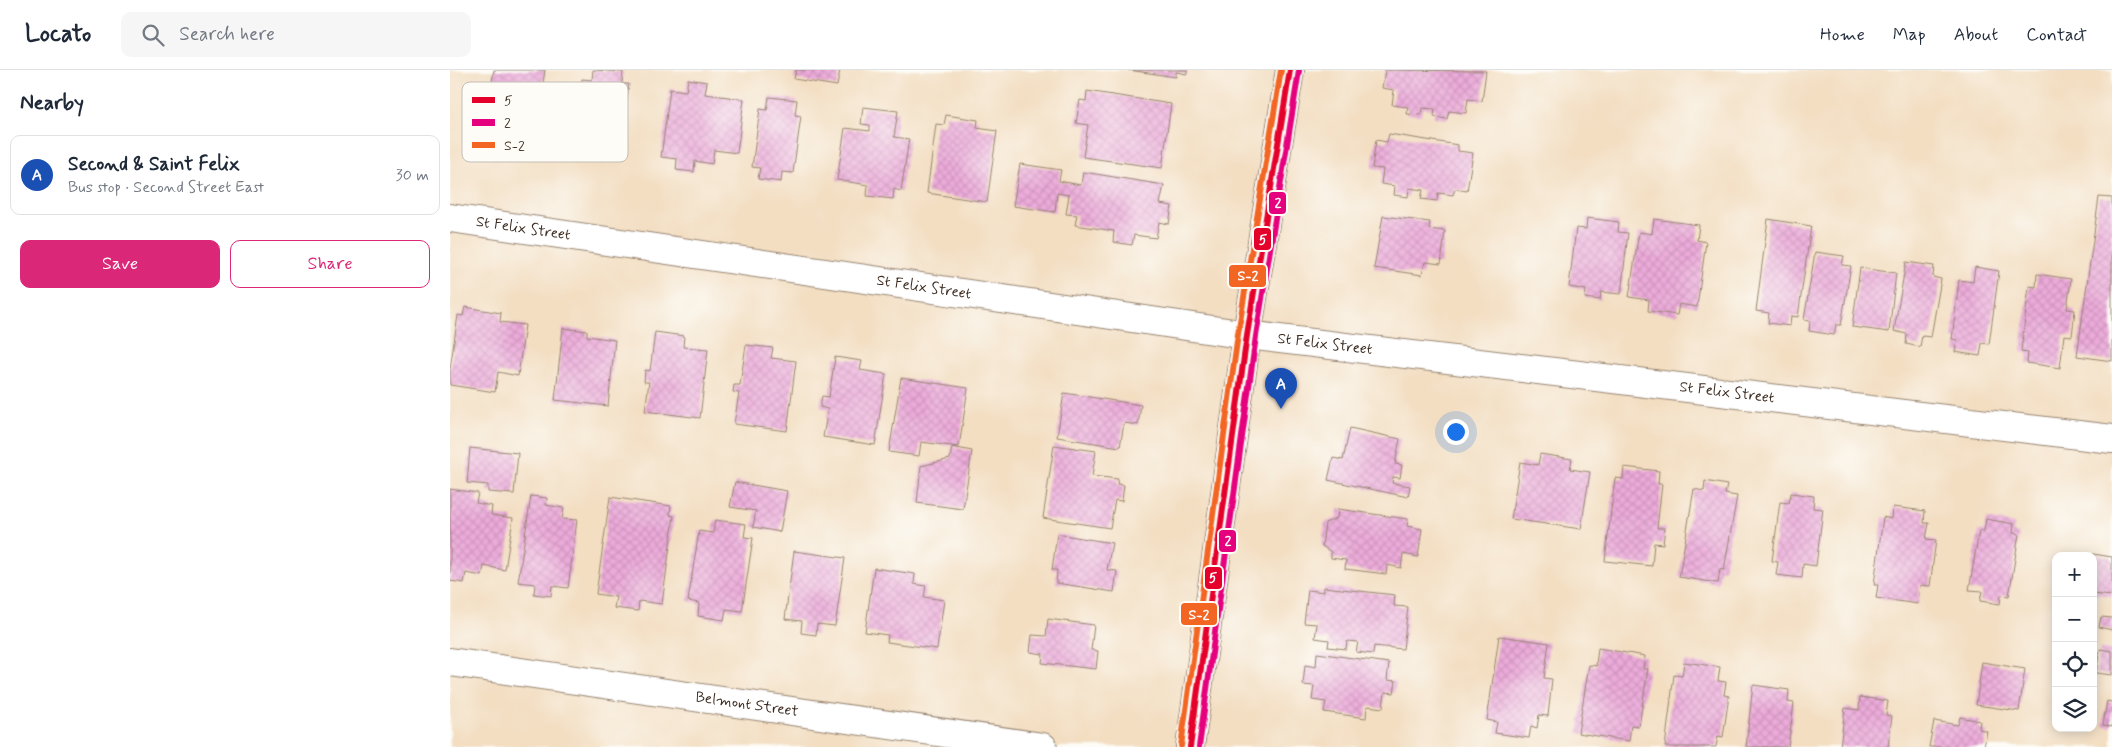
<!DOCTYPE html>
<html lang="en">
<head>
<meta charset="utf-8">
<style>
  :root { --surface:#fff; --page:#f6f6f7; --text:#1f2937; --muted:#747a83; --line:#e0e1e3; --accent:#db2777 }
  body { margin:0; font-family:Mynerve,sans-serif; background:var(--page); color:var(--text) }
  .controls { position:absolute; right:15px; bottom:15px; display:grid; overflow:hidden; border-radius:10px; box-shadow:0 2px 12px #0003 }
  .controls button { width:45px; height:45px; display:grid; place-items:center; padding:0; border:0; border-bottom:1px solid var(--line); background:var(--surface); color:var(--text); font:25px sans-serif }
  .you { position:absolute; left:1005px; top:361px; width:18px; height:18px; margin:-12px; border:4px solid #fff; border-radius:50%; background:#1a73e8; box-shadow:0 0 0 8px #1a73e833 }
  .badge { display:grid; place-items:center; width:32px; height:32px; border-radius:50%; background:var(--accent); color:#fff; font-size:16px; font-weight:700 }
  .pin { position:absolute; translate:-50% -41px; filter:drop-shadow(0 1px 2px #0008) }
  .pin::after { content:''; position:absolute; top:26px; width:18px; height:15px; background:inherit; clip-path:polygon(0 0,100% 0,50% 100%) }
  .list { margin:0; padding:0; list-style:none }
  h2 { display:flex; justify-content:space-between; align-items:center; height:65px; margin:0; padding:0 20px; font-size:21px }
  h2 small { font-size:16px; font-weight:400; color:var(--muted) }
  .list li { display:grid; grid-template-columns:32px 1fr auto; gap:15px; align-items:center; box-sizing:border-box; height:80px; margin:0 10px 10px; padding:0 10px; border:1px solid var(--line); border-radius:10px }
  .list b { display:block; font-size:19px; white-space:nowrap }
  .list p { margin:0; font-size:16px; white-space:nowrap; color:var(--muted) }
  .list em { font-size:16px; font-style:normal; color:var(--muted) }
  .actions { display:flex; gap:10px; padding:15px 20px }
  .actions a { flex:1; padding:11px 0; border:1px solid var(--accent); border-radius:10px; text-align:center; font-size:18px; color:var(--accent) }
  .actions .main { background:var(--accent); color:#fff }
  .icon { flex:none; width:28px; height:28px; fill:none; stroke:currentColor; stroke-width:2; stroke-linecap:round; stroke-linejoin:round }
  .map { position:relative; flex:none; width:1662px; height:677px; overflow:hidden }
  header { display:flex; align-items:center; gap:30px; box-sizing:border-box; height:70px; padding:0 25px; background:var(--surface); border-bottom:1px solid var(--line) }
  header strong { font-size:24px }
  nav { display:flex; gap:28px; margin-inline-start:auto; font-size:18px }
  .search { width:350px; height:45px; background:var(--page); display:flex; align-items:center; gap:12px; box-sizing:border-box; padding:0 18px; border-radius:10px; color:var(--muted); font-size:19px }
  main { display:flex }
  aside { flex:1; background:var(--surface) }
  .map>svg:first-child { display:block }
</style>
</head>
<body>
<header>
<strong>Locato</strong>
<div class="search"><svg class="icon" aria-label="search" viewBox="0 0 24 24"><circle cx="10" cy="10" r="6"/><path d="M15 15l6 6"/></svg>Search here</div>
<nav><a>Home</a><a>Map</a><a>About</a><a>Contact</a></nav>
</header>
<main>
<aside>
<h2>Nearby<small></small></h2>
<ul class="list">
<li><span class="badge" style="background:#1a4fb4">A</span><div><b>Second &amp; Saint Felix</b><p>Bus stop · Second Street East</p></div><em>30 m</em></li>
</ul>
<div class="actions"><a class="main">Save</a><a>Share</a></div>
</aside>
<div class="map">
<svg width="1662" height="677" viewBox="0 0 1662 677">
  <defs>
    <pattern id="building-cross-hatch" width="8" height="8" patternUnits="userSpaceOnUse" patternTransform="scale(1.25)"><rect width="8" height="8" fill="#ecabda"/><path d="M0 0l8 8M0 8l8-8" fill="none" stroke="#cb93bb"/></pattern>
  </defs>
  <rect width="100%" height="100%" fill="#fdfcf7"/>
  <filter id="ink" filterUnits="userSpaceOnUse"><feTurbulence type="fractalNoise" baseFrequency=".02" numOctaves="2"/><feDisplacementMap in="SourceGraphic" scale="10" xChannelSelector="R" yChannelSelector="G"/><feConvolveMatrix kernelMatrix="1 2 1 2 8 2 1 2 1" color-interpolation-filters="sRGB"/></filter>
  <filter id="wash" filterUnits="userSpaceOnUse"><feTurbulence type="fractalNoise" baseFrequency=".0096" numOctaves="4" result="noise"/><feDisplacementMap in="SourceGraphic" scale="20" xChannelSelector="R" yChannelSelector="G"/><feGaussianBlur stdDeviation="1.12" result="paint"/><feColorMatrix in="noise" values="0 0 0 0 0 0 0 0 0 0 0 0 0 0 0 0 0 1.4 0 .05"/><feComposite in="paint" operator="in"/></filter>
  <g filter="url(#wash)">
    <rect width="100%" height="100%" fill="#f3dec2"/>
    <g id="blocks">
      <!-- building -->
      <path fill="url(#building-cross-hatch)" d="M 44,0 L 95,0 L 84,72 L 55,68 L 56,62 L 34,59 Z
        M 143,0 L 173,2 L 172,14 L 179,14 L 170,79 L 155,77 L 154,88 L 133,86 L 135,75 L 123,74 L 132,9 L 142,10 Z
        M 346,0 L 390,0 L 387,16 L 344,9 Z
        M 678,0 L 737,0 L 737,4 L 726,2 L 726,7 Z
        M 935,0 L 1036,1 L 1032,31 L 1018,29 L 1016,43 L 999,41 L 997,49 L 984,47 L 985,39 L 972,38 L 971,45 L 957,44 L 958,37 L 942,35 L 944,20 L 932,18 Z
        M 238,9 L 257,12 L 255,24 L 294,29 L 287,83 L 264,80 L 262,94 L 245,91 L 244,102 L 226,100 L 227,89 L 211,87 L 220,19 L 236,21 Z
        M 637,21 L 721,34 L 712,98 L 633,87 L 638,55 L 626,53 L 630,30 L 636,31 Z
        M 319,27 L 347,30 L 345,45 L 351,46 L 343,103 L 332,102 L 331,112 L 308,109 L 310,98 L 302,97 L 310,39 L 317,40 Z
        M 413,37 L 448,41 L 444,67 L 459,69 L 451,121 L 444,119 L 443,129 L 417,126 L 418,115 L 387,110 L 395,58 L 420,61 L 420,55 L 411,54 Z
        M 496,45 L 528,50 L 527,58 L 547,61 L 537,132 L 477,123 L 486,54 L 494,55 Z
        M 939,64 L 1008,75 L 1008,81 L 1023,83 L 1017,121 L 1005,119 L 1003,125 L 988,123 L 987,131 L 971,129 L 973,120 L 959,118 L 958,127 L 944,125 L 945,116 L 931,114 L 933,99 L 922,98 L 926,70 L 937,72 Z
        M 570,94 L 611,100 L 609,111 L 631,115 L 633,102 L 714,115 L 710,134 L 722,136 L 719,154 L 709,152 L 706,168 L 684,165 L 682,175 L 663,172 L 664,161 L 625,155 L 627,145 L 616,144 L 619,125 L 607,123 L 605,142 L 563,136 Z
        M 1649,127 L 1662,128 L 1662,291 L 1627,286 Z
        M 933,146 L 980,152 L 979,159 L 995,161 L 991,194 L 975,192 L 972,205 L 924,198 Z
        M 1137,148 L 1169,152 L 1168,162 L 1178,163 L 1171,224 L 1151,222 L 1150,230 L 1135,228 L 1136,220 L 1119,217 L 1126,158 L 1136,159 Z
        M 1204,149 L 1249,155 L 1247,170 L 1256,172 L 1247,237 L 1229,234 L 1227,245 L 1198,241 L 1199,230 L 1179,227 L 1189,162 L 1202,164 Z
        M 1318,149 L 1361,156 L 1348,247 L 1341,246 L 1340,256 L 1318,253 L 1319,243 L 1306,241 Z
        M 1365,182 L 1394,186 L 1392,195 L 1401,196 L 1391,255 L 1386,255 L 1384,265 L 1359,261 L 1360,251 L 1354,250 Z
        M 1456,192 L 1484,196 L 1483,207 L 1491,209 L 1481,267 L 1472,266 L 1470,277 L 1456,274 L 1457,264 L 1444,261 Z
        M 1525,197 L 1549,201 L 1539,274 L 1532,273 L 1530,286 L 1505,282 L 1507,270 L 1502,269 L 1509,210 L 1523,212 Z
        M 1410,198 L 1446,203 L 1439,262 L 1402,257 Z
        M 1587,204 L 1621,209 L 1617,239 L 1625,240 L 1622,266 L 1614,265 L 1610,298 L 1577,293 L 1578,282 L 1571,281 L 1579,216 L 1586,217 Z
        M 15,237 L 51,243 L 50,252 L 75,255 L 68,306 L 48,302 L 45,322 L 0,315 L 0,299 L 8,245 L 13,246 Z
        M 113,258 L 137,261 L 137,266 L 165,270 L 158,336 L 105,330 Z
        M 205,262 L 234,266 L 233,277 L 258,279 L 250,348 L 195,341 L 199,312 L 194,312 L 195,300 L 200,301 Z
        M 296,275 L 323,278 L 321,288 L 346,291 L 337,361 L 284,354 L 289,323 L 283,322 L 284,315 L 290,315 Z
        M 385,287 L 412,291 L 410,300 L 436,304 L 425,375 L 373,367 L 378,339 L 370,337 L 372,326 L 379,327 Z
        M 451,308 L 518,318 L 509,377 L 471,372 L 469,386 L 439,382 Z
        M 614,323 L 691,335 L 688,355 L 674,353 L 670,377 L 607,367 Z
        M 900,358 L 950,369 L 945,394 L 952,395 L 950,408 L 943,407 L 942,413 L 960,416 L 958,427 L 878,410 L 883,388 L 893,390 Z
        M 604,375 L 646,381 L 642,406 L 668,409 L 667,414 L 674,415 L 672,431 L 665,430 L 660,458 L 593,448 Z
        M 502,377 L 522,381 L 513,439 L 467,433 L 471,396 L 500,389 Z
        M 20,378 L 68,383 L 64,424 L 38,422 L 38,415 L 17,413 Z
        M 1090,384 L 1122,389 L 1120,399 L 1140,402 L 1131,459 L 1061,449 L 1070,392 L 1088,395 Z
        M 1174,397 L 1209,401 L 1208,414 L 1212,414 L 1207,458 L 1215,458 L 1213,474 L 1204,473 L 1202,496 L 1155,491 L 1165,408 L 1173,409 Z
        M 1255,411 L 1277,415 L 1275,424 L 1287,426 L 1274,500 L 1270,499 L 1268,513 L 1229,507 L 1244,419 L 1254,421 Z
        M 285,412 L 337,421 L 330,462 L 303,457 L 306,441 L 280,437 Z
        M 0,419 L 28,423 L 26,433 L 42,436 L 41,445 L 63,448 L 55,500 L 34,496 L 32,506 L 16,503 L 14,513 L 0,511 Z
        M 1341,423 L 1364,426 L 1363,438 L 1373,439 L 1366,496 L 1353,494 L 1352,508 L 1326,505 L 1328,492 L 1322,491 L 1330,432 L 1339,433 Z
        M 81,426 L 97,428 L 96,435 L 114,438 L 112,449 L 127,450 L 118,518 L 102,516 L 101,526 L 84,524 L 85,514 L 68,512 Z
        M 160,427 L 221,436 L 220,445 L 224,446 L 212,534 L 189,531 L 188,541 L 164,538 L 166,527 L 146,524 Z
        M 1443,437 L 1475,441 L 1474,453 L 1479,453 L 1476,469 L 1486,470 L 1480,516 L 1470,515 L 1468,534 L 1426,528 L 1428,515 L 1424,515 L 1433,447 L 1442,449 Z
        M 888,439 L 958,449 L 957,456 L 972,459 L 968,487 L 953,484 L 951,498 L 937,495 L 936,504 L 895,499 L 896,490 L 881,488 L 881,482 L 872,476 L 875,453 L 887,448 Z
        M 1536,449 L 1564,454 L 1563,463 L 1569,464 L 1559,526 L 1551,525 L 1550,534 L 1530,531 L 1532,521 L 1519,520 L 1529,461 L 1534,461 Z
        M 265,450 L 296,454 L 294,467 L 303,468 L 292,541 L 276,539 L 274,550 L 248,546 L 249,533 L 238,531 L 249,461 L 263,463 Z
        M 607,464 L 662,473 L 657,500 L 667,501 L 664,522 L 606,513 L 607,500 L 602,500 Z
        M 344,481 L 395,488 L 385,556 L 367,554 L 366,565 L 351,563 L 352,551 L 335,549 Z
        M 1643,484 L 1662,487 L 1662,526 L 1643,524 Z
        M 424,498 L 465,504 L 464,514 L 476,516 L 474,527 L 494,530 L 487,579 L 437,572 L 438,565 L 415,562 Z
        M 874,517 L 945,525 L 944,536 L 958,537 L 953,579 L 924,576 L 923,584 L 906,582 L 908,572 L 897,571 L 896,579 L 878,577 L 879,570 L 865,568 L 867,554 L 854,553 L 858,520 L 874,522 Z
        M 1651,547 L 1662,548 L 1662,560 L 1649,557 Z
        M 598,549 L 644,555 L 641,580 L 648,581 L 646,599 L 592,593 L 593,584 L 580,582 L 582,565 L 596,566 Z
        M 1049,566 L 1099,573 L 1094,608 L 1102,609 L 1098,646 L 1089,645 L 1087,658 L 1081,656 L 1079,668 L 1045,663 L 1047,652 L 1037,650 Z
        M 1148,578 L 1195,586 L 1193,599 L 1198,599 L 1189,656 L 1181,655 L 1179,671 L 1128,663 L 1139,595 L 1146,596 Z
        M 1650,579 L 1662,581 L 1662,605 L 1646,603 Z
        M 867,583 L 939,593 L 937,610 L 946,611 L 944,623 L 935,622 L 933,638 L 917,636 L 916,648 L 874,642 L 876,632 L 862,630 L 864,616 L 853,615 L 855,595 L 866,597 Z
        M 1234,592 L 1270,597 L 1268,611 L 1276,612 L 1274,625 L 1279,626 L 1273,667 L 1268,666 L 1266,677 L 1215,677 L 1224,605 L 1232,606 Z
        M 1532,592 L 1575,599 L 1569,641 L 1526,635 Z
        M 1303,615 L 1339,620 L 1338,632 L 1344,633 L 1338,677 L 1296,677 Z
        M 1410,627 L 1438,631 L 1436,645 L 1442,646 L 1438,677 L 1390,677 L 1395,638 L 1409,640 Z
        M 1657,631 L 1662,632 L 1662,657 L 1653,655 Z
        M 1510,647 L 1530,651 L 1529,659 L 1537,661 L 1534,677 L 1479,677 L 1484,651 L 1508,655 Z"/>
    </g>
  </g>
  <g filter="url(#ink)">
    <use href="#blocks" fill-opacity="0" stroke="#978470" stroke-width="1"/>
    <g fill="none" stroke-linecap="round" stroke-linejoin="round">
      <defs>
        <g id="street">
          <path id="s1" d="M 0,148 L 797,265 L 1662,369"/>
          <path id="s2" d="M 0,592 L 593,677"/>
        </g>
        <path id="secondary" d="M 740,677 L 797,265 L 840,0"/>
      </defs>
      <!-- street casing -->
      <use href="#street" stroke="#978470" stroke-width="30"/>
      <!-- secondary casing -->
      <use href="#secondary" stroke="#978470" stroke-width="30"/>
      <!-- street -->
      <use href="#street" stroke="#fff" stroke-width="28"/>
      <!-- secondary -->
      <use href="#secondary" stroke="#fff" stroke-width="28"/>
      <defs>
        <path id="bus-1" d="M 740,677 L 797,265 L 840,0"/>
        <path id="bus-2" d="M 749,677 L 806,266 L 849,1"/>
        <path id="bus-3" d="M 731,676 L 788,264 L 831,0"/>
      </defs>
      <!-- bus-1 casing -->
      <use href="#bus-1" stroke="#fdfcf7" stroke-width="10"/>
      <!-- bus-2 casing -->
      <use href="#bus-2" stroke="#fdfcf7" stroke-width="10"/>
      <!-- bus-3 casing -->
      <use href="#bus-3" stroke="#fdfcf7" stroke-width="10"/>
      <!-- bus-1 -->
      <use href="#bus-1" stroke="#e4002b" stroke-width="6"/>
      <!-- bus-2 -->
      <use href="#bus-2" stroke="#e5007d" stroke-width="6"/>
      <!-- bus-3 -->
      <use href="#bus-3" stroke="#f26522" stroke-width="6"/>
    </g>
  </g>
  <g text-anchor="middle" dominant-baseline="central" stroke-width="4.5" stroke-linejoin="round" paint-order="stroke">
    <!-- street labels -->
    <g font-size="15" fill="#3b2a1e" stroke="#fdfcf7">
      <text stroke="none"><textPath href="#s1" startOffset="74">St Felix Street</textPath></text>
      <text stroke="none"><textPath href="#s1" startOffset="479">St Felix Street</textPath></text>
      <text stroke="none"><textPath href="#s1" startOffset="884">St Felix Street</textPath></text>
      <text stroke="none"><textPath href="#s1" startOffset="1289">St Felix Street</textPath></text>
      <text stroke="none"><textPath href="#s2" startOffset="300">Belmont Street</textPath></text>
    </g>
  </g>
  <!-- legend -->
  <rect x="12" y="12" width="166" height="80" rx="8" fill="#fdfcf7" stroke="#c3bdb6" stroke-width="1"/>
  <rect x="22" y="27" width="23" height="6" fill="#e4002b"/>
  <rect x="22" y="49" width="23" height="7" fill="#e5007d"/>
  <rect x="22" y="72" width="23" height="6" fill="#f26522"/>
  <g font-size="14" fill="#3b2a1e">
    <text x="54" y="35">5</text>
    <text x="54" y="57">2</text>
    <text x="54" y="80">S-2</text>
  </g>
  <g stroke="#fdfcf7" stroke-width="2">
    <rect x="818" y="121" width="19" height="24" rx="5" fill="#e5007d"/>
    <rect x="803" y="157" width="19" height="24" rx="5" fill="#e4002b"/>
    <rect x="778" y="194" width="39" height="24" rx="5" fill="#f26522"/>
    <rect x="768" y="459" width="19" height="24" rx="5" fill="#e5007d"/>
    <rect x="754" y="496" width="19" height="24" rx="5" fill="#e4002b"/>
    <rect x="730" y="532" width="38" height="24" rx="5" fill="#f26522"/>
  </g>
  <g font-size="14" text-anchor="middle" font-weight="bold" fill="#fff">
    <text x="828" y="137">2</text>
    <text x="813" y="174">5</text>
    <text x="798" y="210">S-2</text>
    <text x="778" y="475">2</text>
    <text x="763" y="512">5</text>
    <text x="749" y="549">S-2</text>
  </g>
</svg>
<div class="controls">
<button>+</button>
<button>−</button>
<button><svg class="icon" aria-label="locate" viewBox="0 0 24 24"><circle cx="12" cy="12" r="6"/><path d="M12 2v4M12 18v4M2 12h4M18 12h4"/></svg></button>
<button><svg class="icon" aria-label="layers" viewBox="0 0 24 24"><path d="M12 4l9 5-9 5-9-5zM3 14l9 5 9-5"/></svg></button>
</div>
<div class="you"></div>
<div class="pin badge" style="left:831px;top:339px;background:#1a4fb4">A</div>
</div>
</main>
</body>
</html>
